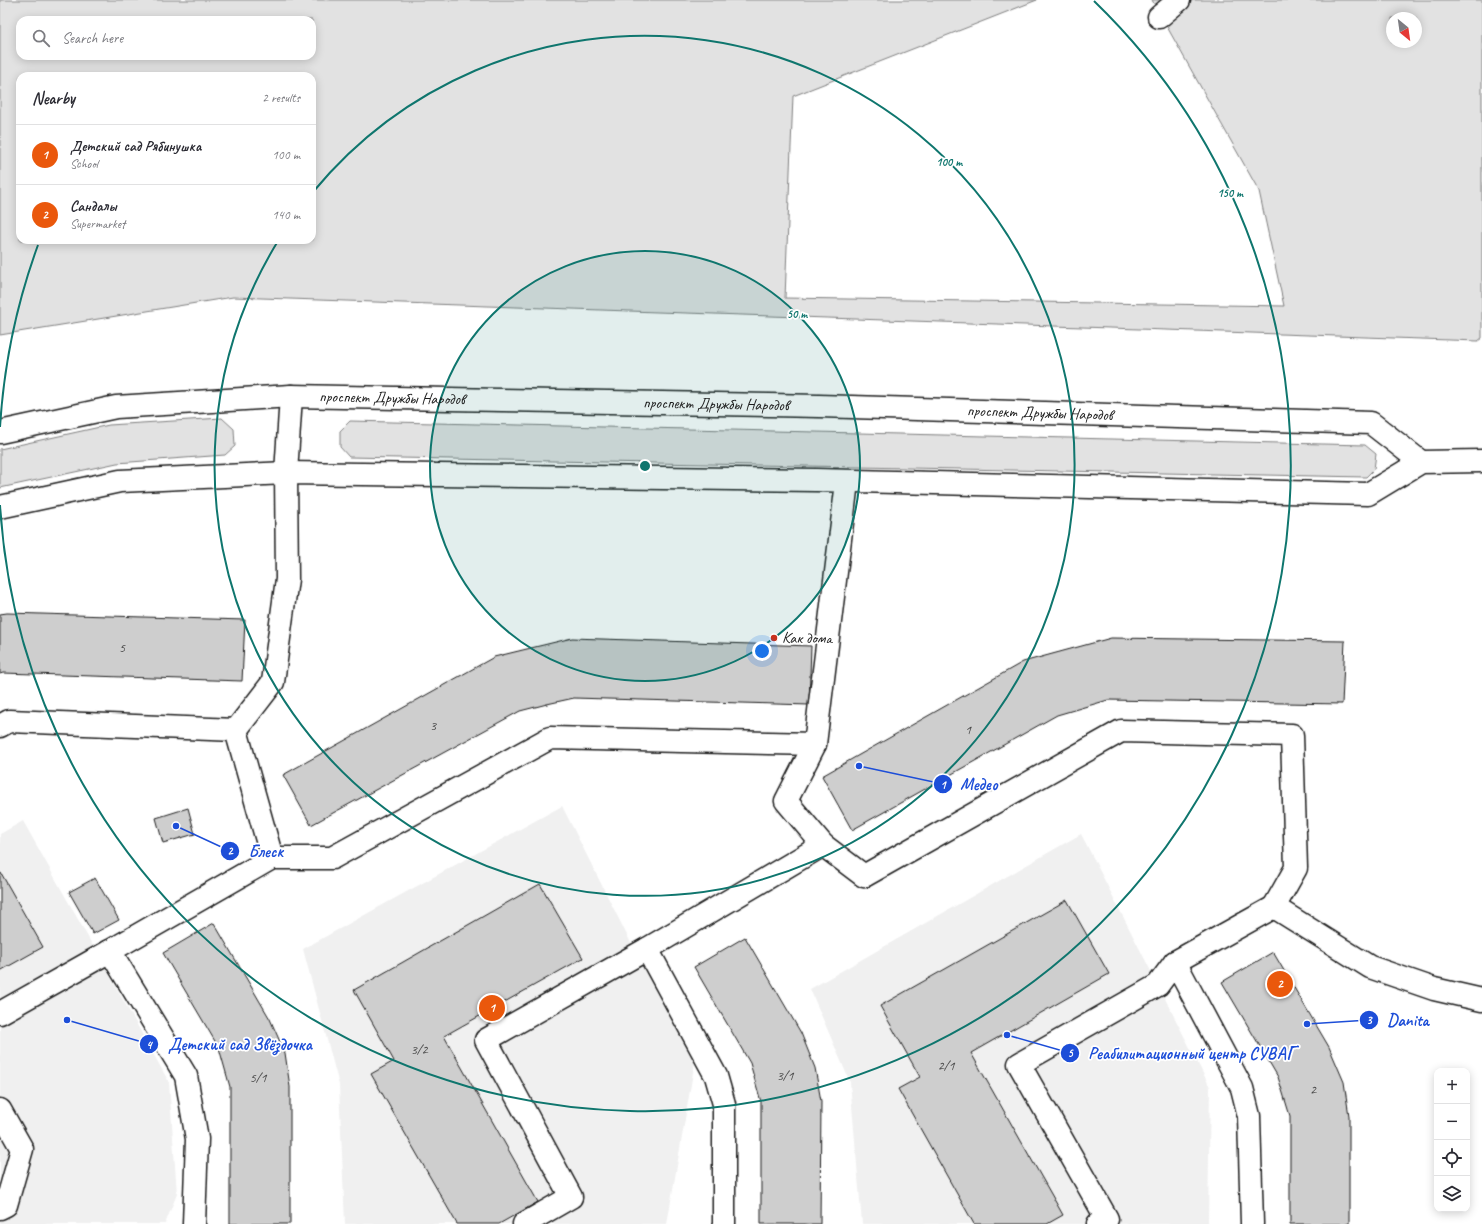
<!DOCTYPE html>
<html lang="en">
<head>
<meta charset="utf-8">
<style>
  :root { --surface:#fff; --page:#f7f7f7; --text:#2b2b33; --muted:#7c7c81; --line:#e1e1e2; --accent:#ea580c }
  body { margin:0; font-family:Caveat,sans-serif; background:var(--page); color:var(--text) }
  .controls { position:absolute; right:12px; bottom:12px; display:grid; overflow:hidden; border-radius:8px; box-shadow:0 2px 10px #0003 }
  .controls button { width:36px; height:36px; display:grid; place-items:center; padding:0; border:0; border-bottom:1px solid var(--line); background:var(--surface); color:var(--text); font:20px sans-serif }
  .compass { position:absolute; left:1386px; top:12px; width:36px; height:36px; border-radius:50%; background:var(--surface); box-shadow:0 2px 10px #0003; rotate:151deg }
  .you { position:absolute; left:762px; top:651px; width:14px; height:14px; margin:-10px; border:3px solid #fff; border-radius:50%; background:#1a73e8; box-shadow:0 0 0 6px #1a73e833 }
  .badge { display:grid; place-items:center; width:26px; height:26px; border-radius:50%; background:var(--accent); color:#fff; font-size:13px; font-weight:700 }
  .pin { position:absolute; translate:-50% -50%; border:2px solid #fff; box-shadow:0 1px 4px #0006 }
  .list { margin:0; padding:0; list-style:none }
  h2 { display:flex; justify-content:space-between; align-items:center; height:52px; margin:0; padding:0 16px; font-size:17px }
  h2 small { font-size:13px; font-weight:400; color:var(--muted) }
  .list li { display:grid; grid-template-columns:26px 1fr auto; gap:12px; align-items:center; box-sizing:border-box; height:60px; padding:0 16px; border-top:1px solid var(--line) }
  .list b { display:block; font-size:15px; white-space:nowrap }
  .list p { margin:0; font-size:13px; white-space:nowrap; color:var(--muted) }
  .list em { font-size:13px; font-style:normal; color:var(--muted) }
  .icon { flex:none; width:22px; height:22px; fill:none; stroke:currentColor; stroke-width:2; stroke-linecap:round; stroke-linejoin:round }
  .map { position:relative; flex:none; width:1482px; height:1224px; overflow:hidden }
  .search { position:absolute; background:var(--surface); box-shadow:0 2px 10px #0003; left:16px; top:16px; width:300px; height:44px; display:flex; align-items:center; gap:10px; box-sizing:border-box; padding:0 14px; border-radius:12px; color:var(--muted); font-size:15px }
  .panel { position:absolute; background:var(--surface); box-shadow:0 2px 10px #0003; left:16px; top:72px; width:300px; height:172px; border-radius:12px }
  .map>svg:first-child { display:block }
</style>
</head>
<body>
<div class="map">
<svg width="1482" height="1224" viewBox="0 0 1482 1224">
  <rect width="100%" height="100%" fill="#fff"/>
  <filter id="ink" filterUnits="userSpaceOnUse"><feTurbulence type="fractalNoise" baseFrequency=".025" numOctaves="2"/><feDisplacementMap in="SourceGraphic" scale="8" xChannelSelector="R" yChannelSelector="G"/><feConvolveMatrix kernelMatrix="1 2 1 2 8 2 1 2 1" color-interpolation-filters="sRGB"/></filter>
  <g filter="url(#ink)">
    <!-- built -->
    <path fill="#f0f0f0" d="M 562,806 L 637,955 L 695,1061 L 667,1224 L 345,1224 L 339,1085 L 303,949 Z
      M 23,821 L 169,1082 L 177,1194 L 165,1224 L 0,1224 L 0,834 Z
      M 1081,834 L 1210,1087 L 1208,1224 L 862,1224 L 850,1082 L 810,989 Z"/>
    <!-- green -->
    <path fill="#e2e2e2" stroke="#7f7f7f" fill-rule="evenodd" d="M 0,0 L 1037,0 L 793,96 L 785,298 L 1284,306 L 1259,191 L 1152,0 L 1482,0 L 1482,338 L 1478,341 L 233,297 L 0,335 ZM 1392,18 L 1416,18 L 1416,42 L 1392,42 ZM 20,20 L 312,20 L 312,56 L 20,56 ZM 20,76 L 312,76 L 312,240 L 20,240 Z
      M 222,418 L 234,429 L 235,446 L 225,455 L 117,463 L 0,488 L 0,449 L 109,425 Z
      M 350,421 L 1365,445 L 1376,454 L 1374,469 L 1366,477 L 349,457 L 340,447 L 340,431 Z"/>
    <!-- building -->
    <path fill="#cecece" stroke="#1c1c1c" d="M 7,613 L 245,620 L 242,681 L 3,673 L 0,674 L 0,614 Z
      M 572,638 L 811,646 L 809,705 L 574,698 L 547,704 L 520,711 L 311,825 L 283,775 L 494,657 Z
      M 1111,638 L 1345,641 L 1342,704 L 1108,700 L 1057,715 L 852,830 L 822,776 L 1023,662 Z
      M 188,808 L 195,834 L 163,843 L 156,818 Z
      M 0,873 L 1,873 L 43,947 L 0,971 Z
      M 95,878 L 119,920 L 93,934 L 69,892 Z
      M 540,884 L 583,958 L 444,1036 L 538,1202 L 499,1224 L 457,1224 L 371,1074 L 394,1061 L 354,990 Z
      M 1067,900 L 1109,974 L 971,1053 L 1063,1215 L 1047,1224 L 974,1224 L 898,1089 L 920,1077 L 880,1006 Z
      M 214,923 L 270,1019 L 285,1053 L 290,1087 L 290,1224 L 230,1224 L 230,1087 L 219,1048 L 163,953 Z
      M 745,937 L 801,1033 L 815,1068 L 821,1101 L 820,1224 L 761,1224 L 761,1102 L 750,1063 L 694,967 Z
      M 1273,952 L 1329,1047 L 1344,1082 L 1349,1116 L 1349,1224 L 1290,1224 L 1290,1116 L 1278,1077 L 1222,982 Z"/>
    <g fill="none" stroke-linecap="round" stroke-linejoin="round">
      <defs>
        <g id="minor">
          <path d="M 1159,17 L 1179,0"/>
          <path id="s1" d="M 0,432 L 116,407 L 291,396 L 819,406 L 1371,423 L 1421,462"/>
          <path d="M 847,482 L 815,744 L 786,801 L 823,845 L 864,876 L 1121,731 L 1292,735 L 1296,868 L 1274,907"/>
          <path d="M 0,507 L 120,481 L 286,473 L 816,480 L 1368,494 L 1421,462 L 1482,461"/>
          <path d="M 0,726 L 9,721 L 236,730 L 272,858"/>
          <path d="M 236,730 L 273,682 L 287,579 L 286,473 L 291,396"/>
          <path d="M 1175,962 L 1242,1088 L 1249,1116 L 1252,1224"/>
          <path d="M 0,1013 L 110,951"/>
          <path d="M 0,1110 L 22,1149 L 6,1205 L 0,1208"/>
          <path d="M 194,1224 L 197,1139 L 186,1076 L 110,951 L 272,858 L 332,858 L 550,738 L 815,744"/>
          <path d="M 524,1224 L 571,1197 L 486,1040 L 647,949"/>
          <path d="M 724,1224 L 724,1104 L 716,1076 L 647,949 L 823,845"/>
          <path d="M 1098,1224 L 1107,1219 L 1019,1064 L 1158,985 L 1175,962 L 1274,907 L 1370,967 L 1434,989 L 1482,1000"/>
        </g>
      </defs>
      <!-- minor casing -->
      <use href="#minor" stroke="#1c1c1c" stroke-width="25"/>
      <!-- minor -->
      <use href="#minor" stroke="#fff" stroke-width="22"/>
    </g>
  </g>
  <!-- distance rings -->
  <circle cx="645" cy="466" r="215" fill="#0f766e" fill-opacity=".12"/>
  <g fill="none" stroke="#0f766e" stroke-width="2">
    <circle cx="645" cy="466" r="215"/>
    <path d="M313 192A430 430 0 1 1 278 241"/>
    <path d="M0 427A646 646 0 0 1 38 245M1094 1A646 646 0 1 1 0 505"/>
  </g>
  <!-- markers -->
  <circle fill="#c8321e" stroke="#fff" stroke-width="1.5" cx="774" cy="638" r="4"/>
  <g text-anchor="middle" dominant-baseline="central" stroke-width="3.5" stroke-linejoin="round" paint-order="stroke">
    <!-- number labels -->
    <g font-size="14" fill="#484848">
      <text x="122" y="647">5</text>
      <text x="433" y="725">3</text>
      <text x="968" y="729">1</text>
      <text x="419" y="1049">3/2</text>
      <text x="946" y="1065">2/1</text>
      <text x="785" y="1075">3/1</text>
      <text x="258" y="1077">5/1</text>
      <text x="1313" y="1089">2</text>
    </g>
    <!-- street labels -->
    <g font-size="16" fill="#1c1c1c" stroke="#fff">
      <text stroke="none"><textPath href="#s1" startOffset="395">проспект Дружбы Народов</textPath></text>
      <text stroke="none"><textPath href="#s1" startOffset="719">проспект Дружбы Народов</textPath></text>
      <text stroke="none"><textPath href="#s1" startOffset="1043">проспект Дружбы Народов</textPath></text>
    </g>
    <!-- poi labels -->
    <g font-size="16" fill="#1c1c1c" stroke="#fff" text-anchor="start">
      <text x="782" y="638">Как дома</text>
    </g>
  </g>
  <circle cx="645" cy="466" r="6" fill="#0f766e" stroke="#fff" stroke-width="2"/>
  <g font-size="12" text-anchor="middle" font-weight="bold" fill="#0f766e" stroke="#fff" stroke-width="3.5" stroke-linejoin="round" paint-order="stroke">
    <text x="949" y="166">100 m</text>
    <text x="1230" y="197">150 m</text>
    <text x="797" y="318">50 m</text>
  </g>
  <!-- callouts -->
  <path fill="none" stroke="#1d4ed8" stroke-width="1.5" d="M859 766L943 784M176 826L230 851M1307 1024L1369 1020M67 1020L149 1044M1007 1035L1070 1053"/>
  <g fill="#1d4ed8" stroke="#fff" stroke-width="1.5">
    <circle cx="859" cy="766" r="4"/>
    <circle cx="176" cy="826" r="4"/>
    <circle cx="1307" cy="1024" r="4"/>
    <circle cx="67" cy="1020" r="4"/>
    <circle cx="1007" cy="1035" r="4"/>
    <circle cx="943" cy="784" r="10"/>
    <circle cx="230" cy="851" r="10"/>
    <circle cx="1369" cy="1020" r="10"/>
    <circle cx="149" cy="1044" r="10"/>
    <circle cx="1070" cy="1053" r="10"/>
  </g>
  <g font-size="12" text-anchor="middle" font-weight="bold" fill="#fff">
    <text x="943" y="789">1</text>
    <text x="230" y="855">2</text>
    <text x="1369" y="1024">3</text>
    <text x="149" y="1049">4</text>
    <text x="1070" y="1057">5</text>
  </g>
  <g font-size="17" text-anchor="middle" font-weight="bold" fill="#1d4ed8" stroke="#fff" stroke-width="3.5" stroke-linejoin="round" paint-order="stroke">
    <text x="979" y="790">Медео</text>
    <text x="266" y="857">Блеск</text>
    <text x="1408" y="1026">Danita</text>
    <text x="240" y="1050">Детский сад Звёздочка</text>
    <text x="1192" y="1059">Реабилитационный центр СУВАГ</text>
  </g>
</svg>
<div class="controls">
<button>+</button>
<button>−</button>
<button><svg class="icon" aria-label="locate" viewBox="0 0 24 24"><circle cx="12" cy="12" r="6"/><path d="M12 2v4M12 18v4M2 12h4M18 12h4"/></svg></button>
<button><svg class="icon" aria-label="layers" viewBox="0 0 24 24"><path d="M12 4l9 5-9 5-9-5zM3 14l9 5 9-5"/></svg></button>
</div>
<svg class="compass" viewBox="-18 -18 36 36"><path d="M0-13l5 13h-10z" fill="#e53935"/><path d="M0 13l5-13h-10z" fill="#7c7c81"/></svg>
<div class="you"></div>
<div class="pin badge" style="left:492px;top:1008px">1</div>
<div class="pin badge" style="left:1280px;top:984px">2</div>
<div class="search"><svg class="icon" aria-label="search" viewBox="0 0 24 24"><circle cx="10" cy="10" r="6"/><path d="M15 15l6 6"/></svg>Search here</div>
<section class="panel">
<h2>Nearby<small>2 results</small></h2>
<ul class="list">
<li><span class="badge">1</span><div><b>Детский сад Рябинушка</b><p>School</p></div><em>100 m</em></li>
<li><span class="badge">2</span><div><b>Сандалы</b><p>Supermarket</p></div><em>140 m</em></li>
</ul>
</section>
</div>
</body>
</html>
